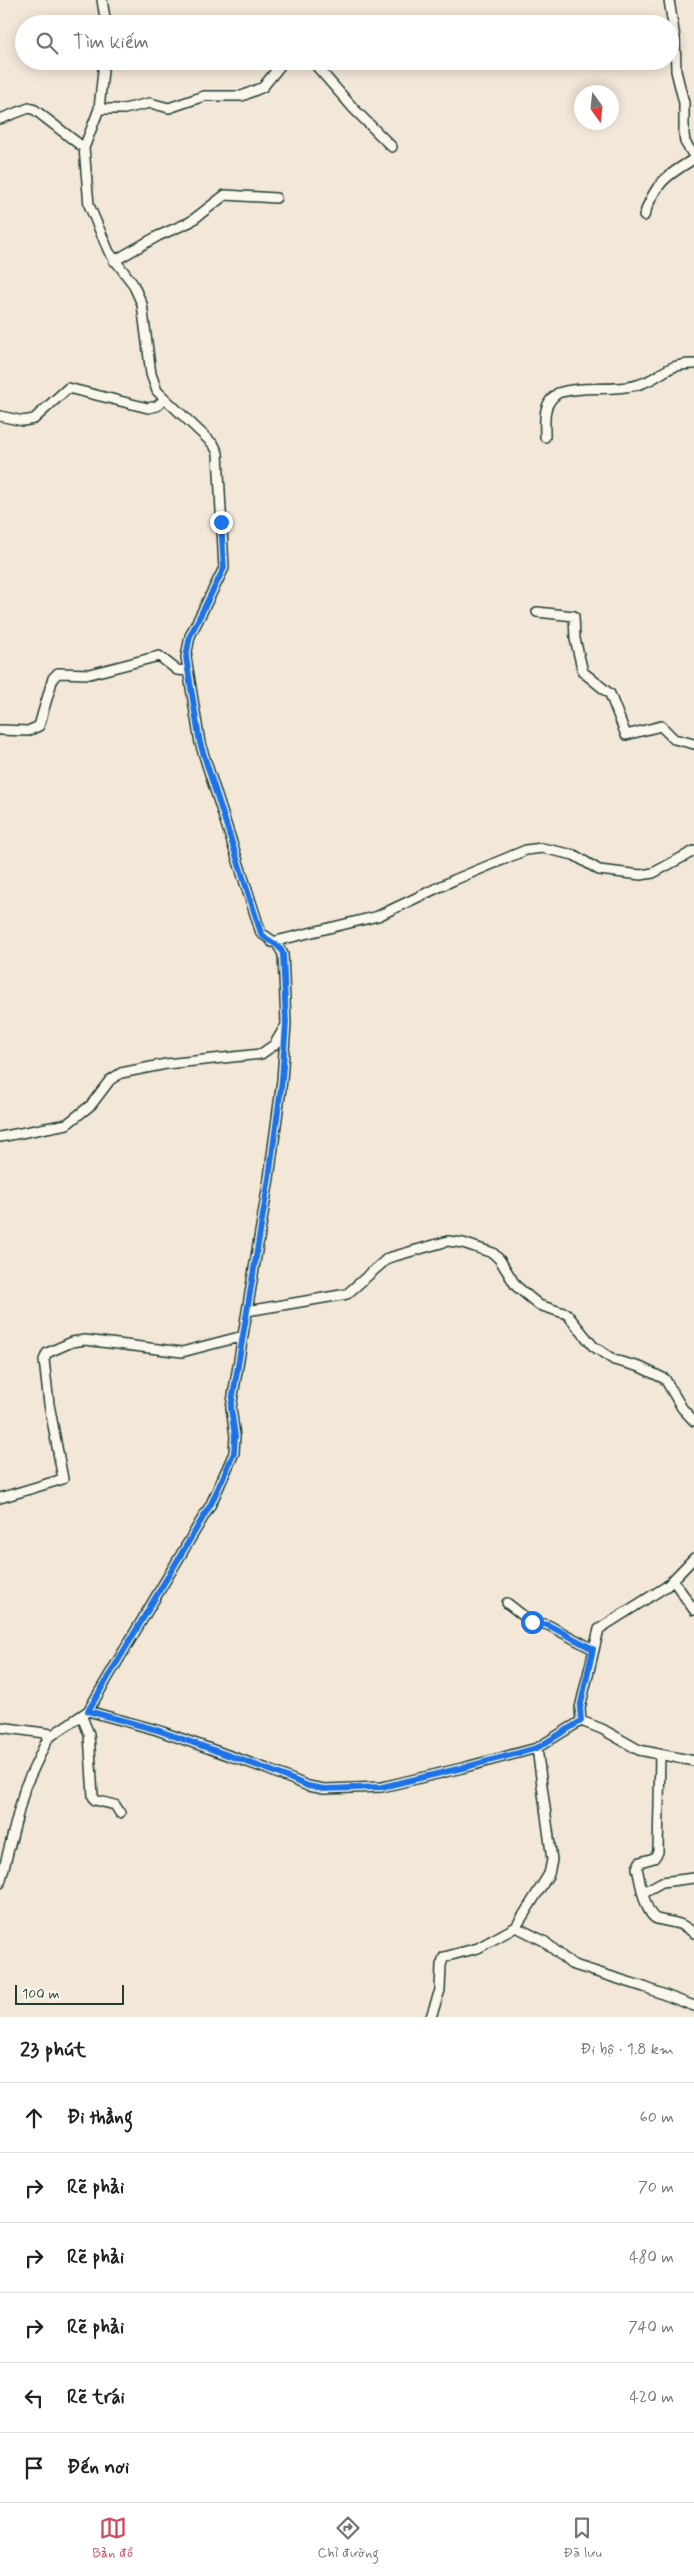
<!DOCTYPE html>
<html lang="vi">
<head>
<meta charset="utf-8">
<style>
  :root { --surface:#fff; --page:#f2f2f2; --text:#202124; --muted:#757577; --line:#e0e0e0; --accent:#d1495b }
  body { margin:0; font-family:Mynerve,sans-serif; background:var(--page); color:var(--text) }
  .compass { position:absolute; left:574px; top:85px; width:45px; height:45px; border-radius:50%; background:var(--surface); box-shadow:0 2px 12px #0003; rotate:165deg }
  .scale { position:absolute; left:15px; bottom:12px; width:109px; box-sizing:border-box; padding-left:5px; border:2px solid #1f3d34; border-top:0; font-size:14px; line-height:18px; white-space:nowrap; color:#1f3d34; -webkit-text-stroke:4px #fbf7ec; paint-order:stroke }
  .stop { position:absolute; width:15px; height:15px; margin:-11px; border:4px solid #1a73e8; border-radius:50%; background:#fff }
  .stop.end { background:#1a73e8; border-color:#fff; box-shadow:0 1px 5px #0008 }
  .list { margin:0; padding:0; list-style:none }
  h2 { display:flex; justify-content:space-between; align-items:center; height:65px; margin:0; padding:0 20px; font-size:21px }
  h2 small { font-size:16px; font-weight:400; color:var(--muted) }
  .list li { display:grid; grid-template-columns:32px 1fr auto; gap:15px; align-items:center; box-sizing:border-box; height:70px; padding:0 20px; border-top:1px solid var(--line) }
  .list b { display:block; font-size:19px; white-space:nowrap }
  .list em { font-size:16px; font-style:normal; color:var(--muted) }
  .icon { flex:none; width:28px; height:28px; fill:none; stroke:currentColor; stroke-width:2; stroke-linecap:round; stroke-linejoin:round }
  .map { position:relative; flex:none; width:694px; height:2017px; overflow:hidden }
  .search { position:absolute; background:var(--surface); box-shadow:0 2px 12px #0003; left:15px; right:15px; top:15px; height:55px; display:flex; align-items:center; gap:12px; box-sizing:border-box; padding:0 18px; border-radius:28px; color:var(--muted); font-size:19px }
  .sheet { height:485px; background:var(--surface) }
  nav { display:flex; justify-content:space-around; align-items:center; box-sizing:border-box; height:70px; border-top:1px solid var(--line); background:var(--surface); font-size:14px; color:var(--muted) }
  nav a { display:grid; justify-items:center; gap:2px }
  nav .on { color:var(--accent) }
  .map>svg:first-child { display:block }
</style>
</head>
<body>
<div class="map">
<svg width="694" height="2017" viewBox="0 0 694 2017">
  <rect width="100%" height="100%" fill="#f3e7d8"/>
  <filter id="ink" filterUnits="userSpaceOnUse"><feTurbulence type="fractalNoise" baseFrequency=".02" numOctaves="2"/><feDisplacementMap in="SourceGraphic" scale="10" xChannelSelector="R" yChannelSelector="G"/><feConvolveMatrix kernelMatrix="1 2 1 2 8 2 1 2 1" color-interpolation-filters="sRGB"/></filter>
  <g filter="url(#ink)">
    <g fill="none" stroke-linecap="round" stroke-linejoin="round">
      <defs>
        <path id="minor" d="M 102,0 L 106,24
          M 669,0 L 675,38 L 676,71 L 684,103 L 684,134 L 685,142 L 694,156
          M 312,61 L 354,109 L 392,147
          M 99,109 L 124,109 L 150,103 L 169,108 L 204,96 L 242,96 L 263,87 L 284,61
          M 0,119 L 29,108 L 35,110 L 84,148
          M 644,216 C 654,184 667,175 694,159
          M 114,261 L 158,236 L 190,222 L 225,195 L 276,198
          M 0,416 L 23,421 L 34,419 L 68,388 L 148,408 L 157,406 L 164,400
          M 545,437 C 545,419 542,404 558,393 C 583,385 611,392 637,385 C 663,378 663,364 694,364
          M 537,612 L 574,616 L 575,639 L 583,672 L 610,694 L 626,735 L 661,726 L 674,739 L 694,744
          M 0,730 L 28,731 L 39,726 L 53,678 L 58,673 L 90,674 L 159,656 L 177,670 L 188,671
          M 272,942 L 378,916 L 454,880 L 526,850 L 542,848 L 574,855 L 599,870 L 641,875 L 653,873 L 694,851
          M 0,1137 L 67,1124 L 91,1105 L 110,1080 L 121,1073 L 166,1064 L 261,1054 L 274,1045 L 286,1025
          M 247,1311 L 347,1294 L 388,1258 L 448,1241 L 463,1243 L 493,1253 L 500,1260 L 516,1286 L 539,1305 L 567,1314 L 593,1346 L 614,1360 L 640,1367 L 665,1379 L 682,1408 L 694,1421
          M 0,1498 L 63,1479 L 49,1404 L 44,1360 L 47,1353 L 72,1342 L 85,1340 L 182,1352 L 243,1336
          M 673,1580 L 694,1610
          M 507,1603 L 530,1621 L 548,1625 L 593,1649
          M 88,1711 L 157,1730 L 267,1769 L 308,1786 L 324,1789 L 382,1787 L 462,1768 L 537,1748 L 581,1721 L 602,1729 L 639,1750 L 694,1761
          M 82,1717 L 89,1734 L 93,1796 L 95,1800 L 115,1805 L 120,1813
          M 581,1721 L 580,1708 L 599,1629 L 667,1586 L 694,1558
          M 0,1727 L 52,1734
          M 660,1755 L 658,1852 L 654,1858 L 640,1862 L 637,1868 C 640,1880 645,1915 657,1919 C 676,1924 677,1920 694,1933
          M 0,1883 L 25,1787 L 48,1738 L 88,1711 L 211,1504 L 234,1453 L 235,1436 L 231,1408 L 269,1178 L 282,1080 L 286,1023 L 283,954 L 277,944 L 261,933 L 200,743 L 186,657 L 190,636 L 224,568 L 218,453 L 214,445 L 157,391 L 151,374 L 142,304 L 133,284 L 109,252 L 89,205 L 84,148 L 99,109 L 104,61
          M 644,1892 L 662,1882 L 694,1878
          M 516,1927 L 544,1941 L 571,1964 L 644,1987 L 694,2006
          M 431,2017 L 440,1990 L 441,1965 L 444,1957 L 478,1948 L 516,1927 L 549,1874 L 552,1860 L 537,1748"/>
      </defs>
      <!-- minor casing -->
      <use href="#minor" stroke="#1f3d34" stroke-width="12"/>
      <!-- minor -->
      <use href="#minor" stroke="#fbf7ec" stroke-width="9"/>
    </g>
  </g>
  <g fill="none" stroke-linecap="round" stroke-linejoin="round" filter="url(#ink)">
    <!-- route -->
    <path stroke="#1a73e8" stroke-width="6" d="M 221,522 L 224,568 L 190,636 L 186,657 L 200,743 L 261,933 C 267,942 279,942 283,954 L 286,1023 L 282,1080 L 269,1178 L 231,1408 L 235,1436 L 234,1453 L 211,1504 L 88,1711 L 157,1730 L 267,1769 L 308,1786 L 324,1789 L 382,1787 L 462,1768 L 537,1748 L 581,1721 L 580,1708 L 593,1649 L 548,1625 L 532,1622"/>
  </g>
</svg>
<svg class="compass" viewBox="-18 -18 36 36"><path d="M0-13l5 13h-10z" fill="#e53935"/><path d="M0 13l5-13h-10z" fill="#757577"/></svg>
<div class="scale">100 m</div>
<div class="stop" style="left:532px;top:1622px"></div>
<div class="stop end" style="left:221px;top:522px"></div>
<div class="search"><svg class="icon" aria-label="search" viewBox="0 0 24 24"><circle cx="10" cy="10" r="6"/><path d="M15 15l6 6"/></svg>Tìm kiếm</div>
</div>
<section class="sheet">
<h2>23 phút<small>Đi bộ · 1.8 km</small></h2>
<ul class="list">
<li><svg class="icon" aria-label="ahead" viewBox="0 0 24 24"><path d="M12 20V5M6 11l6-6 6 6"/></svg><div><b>Đi thẳng</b></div><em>60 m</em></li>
<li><svg class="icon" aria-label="right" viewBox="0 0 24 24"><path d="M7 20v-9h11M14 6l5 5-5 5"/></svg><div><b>Rẽ phải</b></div><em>70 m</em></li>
<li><svg class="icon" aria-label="right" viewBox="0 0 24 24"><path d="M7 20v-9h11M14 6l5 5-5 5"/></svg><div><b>Rẽ phải</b></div><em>480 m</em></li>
<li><svg class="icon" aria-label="right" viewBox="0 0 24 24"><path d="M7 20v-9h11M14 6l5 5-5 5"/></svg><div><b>Rẽ phải</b></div><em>740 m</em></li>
<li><svg class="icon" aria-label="left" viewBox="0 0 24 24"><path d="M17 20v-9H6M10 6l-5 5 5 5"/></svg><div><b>Rẽ trái</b></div><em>420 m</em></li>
<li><svg class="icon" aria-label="arrive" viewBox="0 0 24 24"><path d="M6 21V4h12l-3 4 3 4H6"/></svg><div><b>Đến nơi</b></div></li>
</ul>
</section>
<nav>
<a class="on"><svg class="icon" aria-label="map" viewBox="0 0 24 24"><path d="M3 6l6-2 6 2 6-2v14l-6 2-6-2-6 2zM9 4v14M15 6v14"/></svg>Bản đồ</a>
<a><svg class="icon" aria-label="directions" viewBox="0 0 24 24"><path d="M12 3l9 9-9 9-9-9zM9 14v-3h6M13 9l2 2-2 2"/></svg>Chỉ đường</a>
<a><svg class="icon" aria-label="saved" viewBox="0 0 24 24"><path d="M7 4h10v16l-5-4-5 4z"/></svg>Đã lưu</a>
</nav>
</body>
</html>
